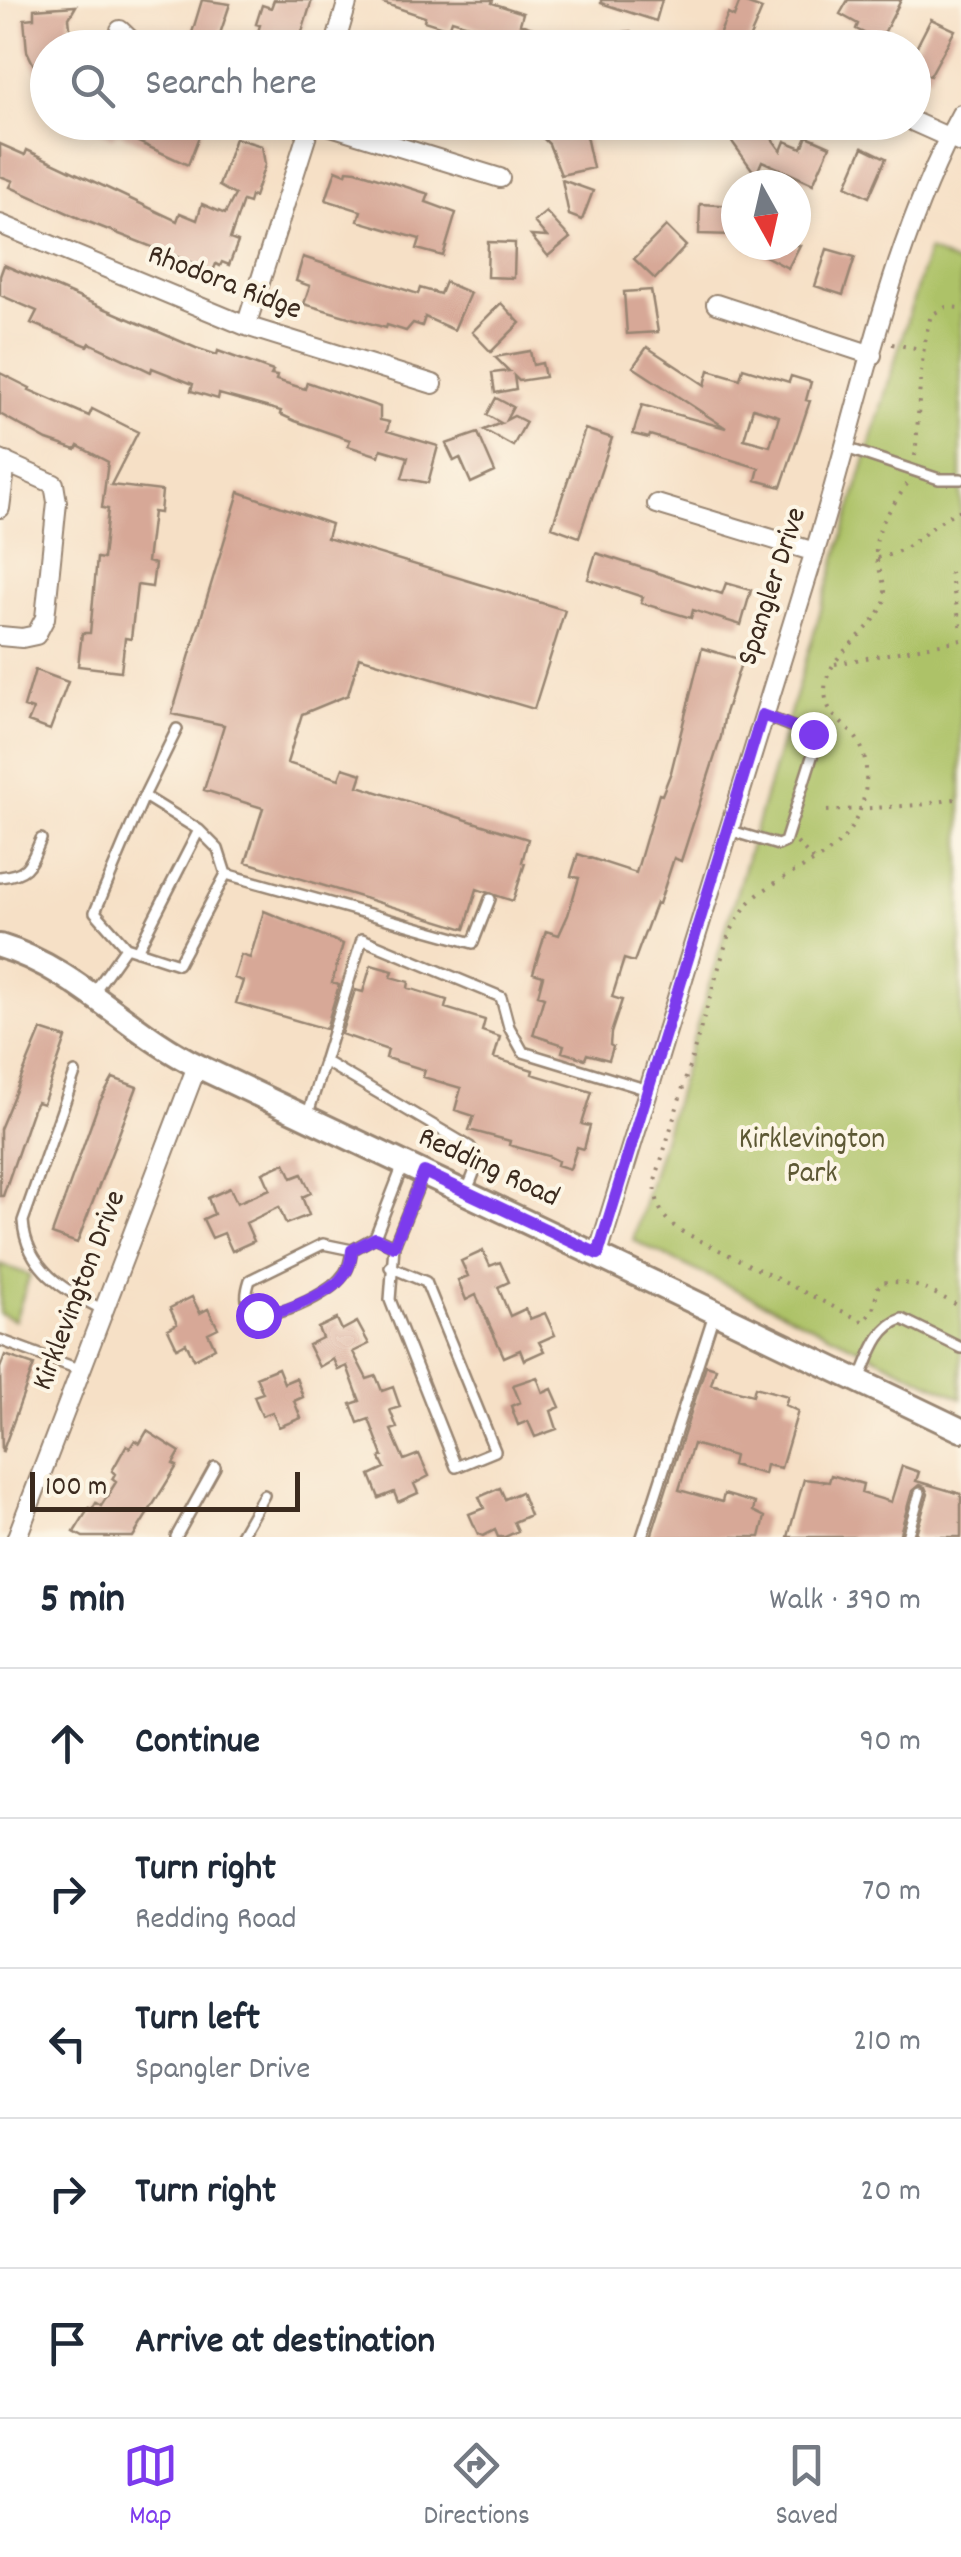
<!DOCTYPE html>
<html lang="en">
<head>
<meta charset="utf-8">
<style>
  :root { --surface:#fff; --page:#f6f6f7; --text:#1f2937; --muted:#747a83; --line:#e0e1e3; --accent:#7c3aed }
  body { margin:0; font-family:Dekko,sans-serif; background:var(--page); color:var(--text) }
  .compass { position:absolute; left:721px; top:170px; width:90px; height:90px; border-radius:50%; background:var(--surface); box-shadow:0 5px 15px #0003; rotate:172deg }
  .scale { position:absolute; left:30px; bottom:25px; width:270px; box-sizing:border-box; padding-left:10px; border:5px solid #3b2a1e; border-top:0; font-size:28px; line-height:35px; white-space:nowrap; color:#3b2a1e; -webkit-text-stroke:8px #fcf5e5; paint-order:stroke }
  .stop { position:absolute; width:30px; height:30px; margin:-22px; border:8px solid #7c3aed; border-radius:50%; background:#fff }
  .stop.end { background:#7c3aed; border-color:#fff; box-shadow:0 2px 10px #0008 }
  .list { margin:0; padding:0; list-style:none }
  h2 { display:flex; justify-content:space-between; align-items:center; height:130px; margin:0; padding:0 40px; font-size:42px }
  h2 small { font-size:32px; font-weight:400; color:var(--muted) }
  .list li { display:grid; grid-template-columns:65px 1fr auto; gap:30px; align-items:center; box-sizing:border-box; height:150px; padding:0 40px; border-top:2px solid var(--line) }
  .list b { display:block; font-size:38px; white-space:nowrap }
  .list p { margin:0; font-size:32px; white-space:nowrap; color:var(--muted) }
  .list em { font-size:32px; font-style:normal; color:var(--muted) }
  .icon { flex:none; width:55px; height:55px; fill:none; stroke:currentColor; stroke-width:2; stroke-linecap:round; stroke-linejoin:round }
  .map { position:relative; flex:none; width:961px; height:1537px; overflow:hidden }
  .search { position:absolute; background:var(--surface); box-shadow:0 5px 15px #0003; left:30px; right:30px; top:30px; height:110px; display:flex; align-items:center; gap:25px; box-sizing:border-box; padding:0 35px; border-radius:55px; color:var(--muted); font-size:38px }
  .sheet { height:880px; background:var(--surface) }
  nav { display:flex; justify-content:space-around; align-items:center; box-sizing:border-box; height:140px; border-top:2px solid var(--line); background:var(--surface); font-size:28px; color:var(--muted) }
  nav a { display:grid; justify-items:center; gap:5px }
  nav .on { color:var(--accent) }
  .map>svg:first-child { display:block }
</style>
</head>
<body>
<div class="map">
<svg width="961" height="1537" viewBox="0 0 961 1537">
  <rect width="100%" height="100%" fill="#fcf5e5"/>
  <filter id="ink" filterUnits="userSpaceOnUse"><feTurbulence type="fractalNoise" baseFrequency=".01" numOctaves="2"/><feDisplacementMap in="SourceGraphic" scale="20" xChannelSelector="R" yChannelSelector="G"/><feConvolveMatrix kernelMatrix="1 2 1 2 8 2 1 2 1" color-interpolation-filters="sRGB"/></filter>
  <filter id="wash" filterUnits="userSpaceOnUse"><feTurbulence type="fractalNoise" baseFrequency=".0048" numOctaves="4" result="noise"/><feDisplacementMap in="SourceGraphic" scale="40" xChannelSelector="R" yChannelSelector="G"/><feGaussianBlur stdDeviation="2.25" result="paint"/><feColorMatrix in="noise" values="0 0 0 0 0 0 0 0 0 0 0 0 0 0 0 0 0 1.4 0 .05"/><feComposite in="paint" operator="in"/></filter>
  <g filter="url(#wash)">
    <rect width="100%" height="100%" fill="#f6e0c6"/>
    <!-- green -->
    <path fill="#adc267" stroke="#747642" stroke-width="2.5" d="M 928,250 L 961,266 L 961,1398 L 633,1240 Z
      M 0,1264 L 30,1275 L 15,1320 L 0,1314 Z"/>
    <g id="blocks">
      <!-- building -->
      <path fill="#d7a897" fill-rule="evenodd" d="M 202,0 L 230,4 L 217,43 L 192,33 Z
        M 274,0 L 312,0 L 297,48 L 257,48 L 255,43 L 260,25 L 256,24 L 262,5 L 271,8 Z
        M 383,0 L 493,0 L 492,3 L 523,13 L 520,24 L 542,31 L 537,48 L 484,48 L 489,31 L 452,20 L 449,29 L 424,21 L 425,17 L 383,3 Z
        M 601,0 L 662,0 L 656,21 L 601,3 Z
        M 848,0 L 901,0 L 880,41 L 856,29 L 858,24 L 840,14 Z
        M 740,1 L 762,9 L 754,28 L 745,48 L 718,48 L 721,41 L 717,40 L 728,14 L 734,17 Z
        M 76,6 L 69,18 L 71,37 L 59,38 L 64,48 L 48,48 L 48,95 L 27,51 L 24,19 L 34,18 L 34,9 Z
        M 931,19 L 955,30 L 930,76 L 914,69 L 914,52 Z
        M 630,31 L 644,48 L 579,48 L 578,39 Z
        M 87,122 L 194,122 L 203,126 L 188,165 L 117,132 L 112,139 Z
        M 527,122 L 583,122 L 593,168 L 561,175 L 549,144 Z
        M 718,122 L 760,122 L 781,151 L 785,141 L 802,148 L 807,136 L 830,146 L 813,184 L 762,161 L 756,175 Z
        M 235,138 L 262,146 L 265,165 L 254,197 L 251,196 L 249,203 L 243,201 L 230,239 L 238,242 L 229,265 L 222,262 L 220,266 L 216,264 L 213,271 L 81,219 L 10,187 L 13,181 L 0,176 L 0,144 L 25,155 L 27,150 L 177,221 L 180,213 L 197,220 L 202,204 L 225,214 L 235,195 L 219,186 Z
        M 863,147 L 886,158 L 869,197 L 846,186 Z
        M 336,170 L 346,174 L 347,170 L 356,171 L 429,194 L 426,202 L 456,213 L 443,256 L 417,249 L 420,239 L 358,221 L 361,211 L 326,200 Z
        M 562,180 L 593,191 L 582,220 L 569,215 Z
        M 700,204 L 736,206 L 735,235 L 699,234 Z
        M 546,212 L 570,238 L 548,256 L 531,236 L 547,237 L 534,222 Z
        M 666,226 L 686,246 L 655,279 L 634,259 Z
        M 488,242 L 515,243 L 514,278 L 487,277 Z
        M 744,245 L 800,245 L 788,268 Z
        M 827,249 L 855,257 L 843,295 L 815,286 Z
        M 303,257 L 418,294 L 420,288 L 440,294 L 445,282 L 470,293 L 454,330 L 425,317 L 422,326 L 413,323 L 406,331 L 387,325 L 386,328 L 304,304 L 310,286 L 296,281 Z
        M 4,265 L 196,348 L 217,355 L 218,351 L 273,371 L 271,375 L 277,376 L 276,380 L 305,389 L 307,382 L 380,407 L 380,420 L 389,422 L 387,431 L 438,446 L 428,483 L 402,478 L 408,457 L 381,449 L 379,456 L 348,446 L 350,440 L 295,421 L 280,414 L 281,411 L 219,394 L 218,399 L 191,391 L 193,384 L 152,368 L 151,372 L 90,343 L 88,346 L 31,323 L 37,311 L 0,295 L 0,276 Z
        M 651,290 L 658,332 L 627,334 L 624,292 Z
        M 501,303 L 520,323 L 491,352 L 472,332 Z
        M 647,347 L 705,385 L 709,370 L 740,379 L 743,368 L 789,382 L 791,376 L 811,382 L 806,400 L 810,401 L 781,487 L 756,480 L 759,468 L 650,435 L 649,438 L 633,434 L 642,405 L 726,428 L 633,367 ZM 753,408 L 779,416 L 770,446 L 744,439 Z
        M 530,351 L 533,365 L 542,363 L 545,377 L 519,381 L 514,376 L 516,389 L 495,393 L 492,373 L 509,371 L 495,357 Z
        M 0,373 L 30,388 L 29,390 L 89,416 L 92,409 L 138,432 L 111,485 L 162,491 L 160,513 L 153,512 L 147,562 L 155,564 L 152,587 L 137,585 L 131,639 L 125,638 L 121,671 L 78,666 L 82,633 L 90,633 L 97,558 L 103,559 L 108,509 L 102,508 L 108,462 L 78,446 L 76,450 L 47,440 L 0,414 Z
        M 496,398 L 513,407 L 506,420 L 514,416 L 526,422 L 513,446 L 484,430 L 501,423 L 487,415 Z
        M 585,429 L 612,438 L 579,537 L 552,527 Z
        M 478,433 L 495,472 L 471,483 L 460,458 L 454,461 L 446,444 Z
        M 239,492 L 331,524 L 327,538 L 565,610 L 534,709 L 359,657 L 348,695 L 302,714 L 287,763 L 339,779 L 343,768 L 362,774 L 358,786 L 528,839 L 522,862 L 525,863 L 513,901 L 477,889 L 465,929 L 246,862 L 263,808 L 204,790 L 224,725 L 172,714 Z
        M 596,553 L 722,594 L 726,583 L 751,590 L 741,625 L 693,610 L 691,618 L 641,603 L 643,597 L 588,579 Z
        M 702,648 L 742,660 L 725,713 L 721,737 L 681,861 L 674,858 L 659,904 L 656,903 L 634,962 L 624,959 L 612,997 L 622,1000 L 611,1033 L 610,1045 L 613,1047 L 609,1060 L 587,1054 L 585,1059 L 562,1052 L 564,1045 L 533,1035 L 544,997 L 538,995 L 543,976 L 533,973 L 546,931 L 559,935 L 568,915 L 579,878 L 571,876 L 578,854 L 636,873 L 659,794 L 662,795 L 671,772 Z
        M 35,670 L 68,682 L 50,730 L 28,722 L 33,710 L 24,707 Z
        M 264,911 L 343,944 L 332,983 L 339,985 L 326,1029 L 236,1003 L 243,981 L 234,978 L 241,955 L 250,958 Z
        M 371,965 L 393,971 L 391,977 L 409,982 L 408,988 L 447,1000 L 445,1008 L 485,1020 L 482,1031 L 500,1037 L 494,1058 L 533,1070 L 532,1074 L 592,1092 L 582,1124 L 590,1126 L 584,1149 L 577,1147 L 570,1169 L 557,1165 L 558,1161 L 548,1156 L 509,1145 L 510,1141 L 469,1130 L 474,1116 L 455,1110 L 461,1088 L 423,1077 L 425,1070 L 386,1058 L 388,1050 L 341,1034 L 355,990 L 363,992 Z
        M 41,1030 L 66,1038 L 43,1104 L 37,1102 L 33,1109 L 3,1196 L 0,1196 L 0,1129 Z
        M 113,1078 L 137,1087 L 77,1243 L 52,1234 L 98,1105 Z
        M 285,1163 L 292,1178 L 302,1174 L 311,1193 L 302,1197 L 309,1215 L 286,1224 L 279,1207 L 246,1223 L 254,1241 L 232,1251 L 224,1233 L 212,1238 L 203,1219 L 214,1214 L 208,1198 L 230,1188 L 237,1203 L 270,1189 L 263,1173 Z
        M 483,1251 L 490,1266 L 500,1262 L 509,1282 L 498,1287 L 510,1316 L 525,1309 L 530,1319 L 545,1313 L 555,1335 L 539,1342 L 544,1351 L 524,1360 L 520,1350 L 504,1357 L 476,1295 L 466,1300 L 458,1280 L 468,1276 L 461,1261 Z
        M 192,1297 L 200,1313 L 208,1309 L 218,1328 L 208,1333 L 215,1348 L 194,1359 L 186,1343 L 177,1348 L 168,1329 L 177,1324 L 170,1308 Z
        M 337,1319 L 342,1330 L 357,1322 L 369,1344 L 353,1352 L 367,1379 L 376,1376 L 382,1391 L 393,1387 L 400,1407 L 390,1410 L 397,1428 L 391,1430 L 404,1460 L 419,1454 L 429,1476 L 414,1484 L 418,1493 L 398,1502 L 394,1492 L 379,1498 L 370,1475 L 385,1468 L 380,1458 L 383,1456 L 369,1419 L 358,1423 L 351,1404 L 360,1401 L 347,1366 L 338,1370 L 333,1359 L 319,1367 L 308,1345 L 322,1338 L 318,1328 Z
        M 5,1355 L 34,1365 L 2,1453 L 0,1368 Z
        M 706,1365 L 716,1368 L 711,1384 L 753,1395 L 755,1387 L 788,1396 L 785,1405 L 798,1411 L 781,1468 L 766,1465 L 764,1474 L 732,1465 L 734,1456 L 693,1444 L 679,1490 L 722,1502 L 724,1494 L 755,1503 L 753,1511 L 765,1517 L 760,1537 L 651,1537 Z
        M 278,1368 L 284,1383 L 296,1378 L 303,1397 L 294,1401 L 301,1418 L 279,1427 L 272,1412 L 262,1416 L 254,1396 L 263,1393 L 256,1377 Z
        M 537,1377 L 543,1393 L 552,1389 L 560,1407 L 551,1411 L 557,1429 L 535,1437 L 528,1421 L 518,1425 L 511,1406 L 520,1402 L 513,1385 Z
        M 147,1431 L 180,1452 L 173,1464 L 177,1466 L 133,1537 L 83,1537 L 74,1532 L 89,1508 L 92,1510 L 96,1503 L 101,1506 L 116,1482 L 112,1479 L 115,1474 L 112,1471 L 126,1446 L 130,1448 L 135,1440 L 140,1443 Z
        M 902,1466 L 919,1472 L 916,1481 L 961,1494 L 961,1537 L 915,1537 L 928,1494 L 925,1487 L 919,1485 L 912,1491 L 899,1537 L 788,1537 L 804,1479 L 829,1482 L 831,1475 L 863,1484 L 861,1493 L 891,1502 Z
        M 500,1488 L 505,1499 L 521,1492 L 530,1515 L 514,1522 L 518,1531 L 505,1537 L 498,1537 L 495,1530 L 483,1536 L 478,1534 L 469,1514 L 484,1508 L 479,1497 Z"/>
    </g>
  </g>
  <g filter="url(#ink)">
    <use href="#blocks" fill-opacity="0" stroke="#988572" stroke-width="2.5"/>
    <g fill="none" stroke-linecap="round" stroke-linejoin="round">
      <defs>
        <path id="service" d="M 846,448 L 939,479 L 961,479
          M 144,796 L 199,830 L 218,849 L 226,874 L 178,964 L 126,947 L 95,912 Z
          M 144,796 L 177,729
          M 728,830 L 778,845 L 785,842 L 817,741 L 813,735 L 765,716
          M 226,874 L 473,943 L 490,899
          M 0,877 C 30,874 30,864 41,839
          M 137,951 L 199,830
          M 94,992 L 126,947
          M 324,1061 L 470,1147 C 482,1162 473,1176 466,1192
          M 75,1073 L 23,1221 C 26,1268 64,1291 104,1310
          M 307,1117 L 362,939 L 501,997 L 509,1027 L 523,1052 L 648,1090
          M 375,1237 L 403,1165
          M 394,1246 L 423,1175
          M 352,1250 C 350,1262 349,1270 340,1279 C 323,1299 228,1346 250,1280 L 323,1244 L 352,1250 L 375,1237 L 394,1246 L 390,1300 L 456,1467 L 495,1451 L 426,1282 L 390,1267
          M 0,1340 L 81,1370
          M 860,1379 C 870,1357 877,1327 902,1319 L 961,1348
          M 176,1537 L 215,1467
          M 240,1537 L 264,1495
          M 642,1537 L 715,1311
          M 907,1537 L 920,1493"/>
        <path id="minor" d="M 120,30 L 139,48
          M 334,48 L 348,0
          M 318,122 L 500,178
          M 914,122 L 961,143
          M 0,224 L 246,326 L 433,384
          M 716,304 L 872,355
          M 246,326 L 311,122
          M 0,460 L 54,484 L 57,502 L 45,618 L 36,635 L 22,638 L 0,636
          M 657,504 L 815,552
          M 0,508 L 6,462
          M 598,1254 C 669,1019 742,785 815,551 C 860,406 888,249 961,114
          M 17,1537 L 197,1066"/>
        <path id="tertiary" d="M 0,946 C 77,969 129,1033 200,1067 C 454,1188 708,1307 961,1430"/>
      </defs>
      <!-- service casing -->
      <use href="#service" stroke="#988572" stroke-width="14"/>
      <!-- minor casing -->
      <use href="#minor" stroke="#988572" stroke-width="22"/>
      <!-- tertiary casing -->
      <use href="#tertiary" stroke="#988572" stroke-width="28"/>
      <!-- path -->
      <path stroke="#988572" stroke-width="4" stroke-dasharray="2.5 8" stroke-linecap="butt" d="M 892,344 L 921,349
        M 915,456 C 920,409 918,361 931,315 L 946,307 L 961,308
        M 907,484 C 894,505 874,527 876,553 C 877,573 893,591 880,611 C 864,639 818,661 826,699 C 830,719 849,726 858,741 C 868,756 868,784 863,801 C 845,861 802,861 759,894 C 744,905 736,921 728,937 L 655,1181 C 656,1206 661,1219 683,1232 L 864,1322 L 873,1310 L 879,1283 C 912,1278 933,1293 961,1307
        M 877,558 C 918,550 928,523 961,510
        M 950,572 L 961,629
        M 835,664 L 961,640
        M 827,811 L 919,805 L 961,798
        M 797,843 L 815,862"/>
      <!-- service -->
      <use href="#service" stroke="#fff" stroke-width="9"/>
      <!-- minor -->
      <use href="#minor" stroke="#fff" stroke-width="18"/>
      <!-- tertiary -->
      <use href="#tertiary" stroke="#fff" stroke-width="22"/>
    </g>
  </g>
  <g fill="none" stroke-linecap="round" stroke-linejoin="round" filter="url(#ink)">
    <!-- route -->
    <path stroke="#7c3aed" stroke-width="12" d="M 258,1315 C 276,1317 327,1294 340,1280 C 349,1270 351,1262 352,1250 L 375,1238 L 394,1246 L 424,1172 L 598,1254 L 762,715 L 813,734"/>
  </g>
  <g text-anchor="middle" dominant-baseline="central" stroke-width="8" stroke-linejoin="round" paint-order="stroke">
    <!-- street labels -->
    <g font-size="30" fill="#3b2a1e" stroke="#fcf5e5">
      <text transform="translate(224 284) rotate(21)">Rhodora Ridge</text>
      <text transform="translate(774 587) rotate(-72)">Spangler Drive</text>
      <text transform="translate(488 1169) rotate(25)">Redding Road</text>
      <text transform="translate(81 1291) rotate(-69)">Kirklevington Drive</text>
    </g>
    <!-- park labels -->
    <g font-size="30" fill="#5d5834" stroke="#fcf5e5">
      <text x="812" y="1141">Kirklevington<tspan x="812" dy="34">Park</tspan></text>
    </g>
  </g>
</svg>
<svg class="compass" viewBox="-18 -18 36 36"><path d="M0-13l5 13h-10z" fill="#e53935"/><path d="M0 13l5-13h-10z" fill="#747a83"/></svg>
<div class="scale">100 m</div>
<div class="stop" style="left:258px;top:1315px"></div>
<div class="stop end" style="left:813px;top:734px"></div>
<div class="search"><svg class="icon" aria-label="search" viewBox="0 0 24 24"><circle cx="10" cy="10" r="6"/><path d="M15 15l6 6"/></svg>Search here</div>
</div>
<section class="sheet">
<h2>5 min<small>Walk · 390 m</small></h2>
<ul class="list">
<li><svg class="icon" aria-label="ahead" viewBox="0 0 24 24"><path d="M12 20V5M6 11l6-6 6 6"/></svg><div><b>Continue</b></div><em>90 m</em></li>
<li><svg class="icon" aria-label="right" viewBox="0 0 24 24"><path d="M7 20v-9h11M14 6l5 5-5 5"/></svg><div><b>Turn right</b><p>Redding Road</p></div><em>70 m</em></li>
<li><svg class="icon" aria-label="left" viewBox="0 0 24 24"><path d="M17 20v-9H6M10 6l-5 5 5 5"/></svg><div><b>Turn left</b><p>Spangler Drive</p></div><em>210 m</em></li>
<li><svg class="icon" aria-label="right" viewBox="0 0 24 24"><path d="M7 20v-9h11M14 6l5 5-5 5"/></svg><div><b>Turn right</b></div><em>20 m</em></li>
<li><svg class="icon" aria-label="arrive" viewBox="0 0 24 24"><path d="M6 21V4h12l-3 4 3 4H6"/></svg><div><b>Arrive at destination</b></div></li>
</ul>
</section>
<nav>
<a class="on"><svg class="icon" aria-label="map" viewBox="0 0 24 24"><path d="M3 6l6-2 6 2 6-2v14l-6 2-6-2-6 2zM9 4v14M15 6v14"/></svg>Map</a>
<a><svg class="icon" aria-label="directions" viewBox="0 0 24 24"><path d="M12 3l9 9-9 9-9-9zM9 14v-3h6M13 9l2 2-2 2"/></svg>Directions</a>
<a><svg class="icon" aria-label="saved" viewBox="0 0 24 24"><path d="M7 4h10v16l-5-4-5 4z"/></svg>Saved</a>
</nav>
</body>
</html>
